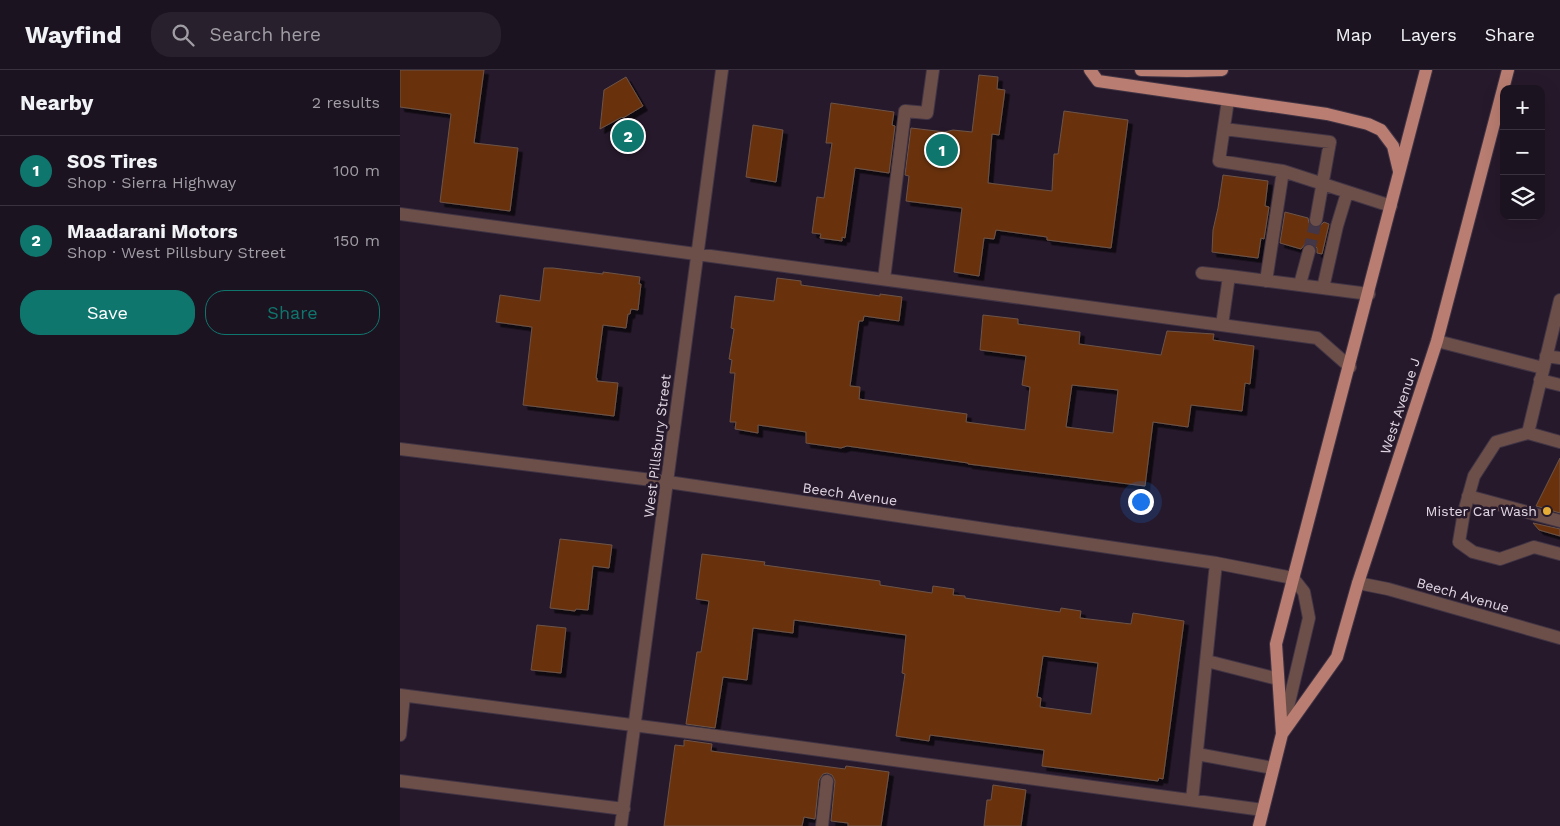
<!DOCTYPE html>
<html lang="en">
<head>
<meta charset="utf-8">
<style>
  :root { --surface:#1c1320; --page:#29202d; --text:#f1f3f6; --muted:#a09ea5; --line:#3a323e; --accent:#0f766e }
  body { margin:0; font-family:"Work Sans",sans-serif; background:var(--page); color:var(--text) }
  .controls { position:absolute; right:15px; top:15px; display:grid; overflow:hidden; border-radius:10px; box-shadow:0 5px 20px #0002 }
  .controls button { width:45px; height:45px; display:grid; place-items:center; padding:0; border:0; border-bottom:1px solid var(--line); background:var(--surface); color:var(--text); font:25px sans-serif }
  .you { position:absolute; left:740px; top:431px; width:18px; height:18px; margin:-12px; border:4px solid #fff; border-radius:50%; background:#1a73e8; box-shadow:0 0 0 8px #1a73e833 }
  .badge { display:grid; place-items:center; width:32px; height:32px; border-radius:50%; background:var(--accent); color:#fff; font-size:16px; font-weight:700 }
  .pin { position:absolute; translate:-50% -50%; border:2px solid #fff; box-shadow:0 1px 5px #0006 }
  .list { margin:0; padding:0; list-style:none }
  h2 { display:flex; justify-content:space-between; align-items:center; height:65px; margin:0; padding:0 20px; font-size:21px }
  h2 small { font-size:16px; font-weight:400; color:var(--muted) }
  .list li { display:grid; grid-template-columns:32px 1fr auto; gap:15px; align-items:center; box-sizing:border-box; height:70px; padding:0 20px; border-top:1px solid var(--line) }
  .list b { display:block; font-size:19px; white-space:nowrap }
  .list p { margin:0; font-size:16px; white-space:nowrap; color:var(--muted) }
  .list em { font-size:16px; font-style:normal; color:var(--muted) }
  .actions { display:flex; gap:10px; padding:15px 20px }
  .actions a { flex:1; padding:11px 0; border:1px solid var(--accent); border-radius:20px; text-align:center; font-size:18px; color:var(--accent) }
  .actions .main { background:var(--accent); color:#fff }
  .icon { flex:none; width:28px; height:28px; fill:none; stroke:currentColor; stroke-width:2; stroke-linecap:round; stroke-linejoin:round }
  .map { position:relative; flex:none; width:1160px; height:756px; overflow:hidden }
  header { display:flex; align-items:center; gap:30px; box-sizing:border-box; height:70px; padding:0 25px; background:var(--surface); border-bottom:1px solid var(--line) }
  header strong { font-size:24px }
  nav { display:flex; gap:28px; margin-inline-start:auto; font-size:18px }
  .search { width:350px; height:45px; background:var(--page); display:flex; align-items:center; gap:12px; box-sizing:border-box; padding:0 18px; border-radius:20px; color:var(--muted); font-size:19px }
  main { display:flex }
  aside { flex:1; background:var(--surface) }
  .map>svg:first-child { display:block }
</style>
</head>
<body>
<header>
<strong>Wayfind</strong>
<div class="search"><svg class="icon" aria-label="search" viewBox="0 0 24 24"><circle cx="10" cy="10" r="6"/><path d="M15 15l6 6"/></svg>Search here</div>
<nav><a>Map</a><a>Layers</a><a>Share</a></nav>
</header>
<main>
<aside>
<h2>Nearby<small>2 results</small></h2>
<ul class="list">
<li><span class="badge">1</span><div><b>SOS Tires</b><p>Shop · Sierra Highway</p></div><em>100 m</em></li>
<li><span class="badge">2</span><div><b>Maadarani Motors</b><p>Shop · West Pillsbury Street</p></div><em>150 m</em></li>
</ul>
<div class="actions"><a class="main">Save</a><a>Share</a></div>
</aside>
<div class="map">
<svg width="1160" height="756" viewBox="0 0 1160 756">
  <defs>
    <filter id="shadow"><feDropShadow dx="4.5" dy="4.5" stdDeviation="0" flood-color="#0009"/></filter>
  </defs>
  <rect width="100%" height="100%" fill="#26192b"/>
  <!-- building -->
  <path fill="#69320e" stroke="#6c5448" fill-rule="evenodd" filter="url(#shadow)" d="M 0,0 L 84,0 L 74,73 L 118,78 L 110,141 L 40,132 L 51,44 L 0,37 Z
    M 579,5 L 598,7 L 597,19 L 605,20 L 599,65 L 592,64 L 588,113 L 652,121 L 654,84 L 658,84 L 664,41 L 728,50 L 711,178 L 647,170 L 647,167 L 596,160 L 594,169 L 584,168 L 579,206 L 554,202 L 562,138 L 506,131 L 509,106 L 505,105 L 511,58 L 545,62 L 553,60 L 572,62 Z
    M 226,7 L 243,36 L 223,48 L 222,47 L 200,59 L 204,20 Z
    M 431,33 L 494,42 L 492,55 L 495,56 L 489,103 L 455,98 L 445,168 L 442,167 L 442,171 L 420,168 L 421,164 L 412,163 L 417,127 L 424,128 L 432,73 L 426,73 Z
    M 353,55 L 383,60 L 376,112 L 346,107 Z
    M 823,105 L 868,111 L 865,136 L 869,137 L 864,169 L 861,168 L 858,188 L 812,182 L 813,160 L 818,138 Z
    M 885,142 L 908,148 L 909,153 L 914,158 L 919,157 L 924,152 L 929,154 L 922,184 L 917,183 L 917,178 L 912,173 L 906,173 L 901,179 L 880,173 Z
    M 144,198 L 153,198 L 203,204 L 203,202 L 240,207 L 239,214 L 241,214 L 238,240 L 231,239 L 230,244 L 228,244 L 226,258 L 203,255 L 196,308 L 197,308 L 197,311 L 218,313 L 214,346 L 123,335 L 132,257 L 96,252 L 100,225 L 140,231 Z
    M 377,208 L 401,211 L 401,215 L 480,226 L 480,224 L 502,227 L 499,251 L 464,246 L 463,251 L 459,251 L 450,316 L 460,317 L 459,329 L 567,344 L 566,352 L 625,360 L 630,317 L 622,315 L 626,286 L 580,280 L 583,245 L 618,249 L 618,254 L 680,262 L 679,274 L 761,285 L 767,261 L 814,264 L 813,270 L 854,276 L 850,314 L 845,313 L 842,341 L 791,335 L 788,357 L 753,352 L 745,416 L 568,394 L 568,393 L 447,376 L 441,378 L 406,373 L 406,362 L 358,355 L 358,363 L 335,359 L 336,352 L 330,352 L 335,303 L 330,303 L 332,290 L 329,289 L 334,259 L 331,258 L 335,226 L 374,231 ZM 672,315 L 718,320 L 713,363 L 666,357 Z
    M 1160,388 L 1160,443 L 1136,436 Z
    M 1133,453 L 1160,459 L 1160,466 L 1139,460 Z
    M 160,469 L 212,475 L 209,498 L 193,496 L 188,540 L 176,539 L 175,541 L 150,538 Z
    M 302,484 L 365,492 L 364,495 L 480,511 L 480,515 L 532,523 L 533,516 L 554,519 L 553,525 L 565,526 L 565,528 L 660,542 L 661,538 L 681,541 L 680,548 L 731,554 L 733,543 L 784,551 L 763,709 L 759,708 L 758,711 L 642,696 L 644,680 L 530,665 L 529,671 L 496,666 L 505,604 L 502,603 L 506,565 L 394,550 L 393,563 L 353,558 L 347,610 L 323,607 L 315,658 L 286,654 L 297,582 L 301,582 L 309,531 L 296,529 ZM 643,586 L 698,593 L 691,644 L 640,637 L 641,628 L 637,627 Z
    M 137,555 L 166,558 L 161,603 L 131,600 Z
    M 284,670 L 312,674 L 311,681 L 445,699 L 446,696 L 489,702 L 481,756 L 448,756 L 448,753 L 431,751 L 435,711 L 432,705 L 427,703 L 423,704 L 419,710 L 415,749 L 404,747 L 402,756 L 264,756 L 275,675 L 284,676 Z
    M 593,715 L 626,720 L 621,756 L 584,756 L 587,730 L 591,730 Z"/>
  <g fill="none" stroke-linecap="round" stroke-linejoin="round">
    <!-- minor-tunnel -->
    <path stroke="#423647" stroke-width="12" stroke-dasharray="12 6" stroke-linecap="butt" d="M 909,181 L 916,150"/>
    <defs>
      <path id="minor" d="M 828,30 L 819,91 L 883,101 L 866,211
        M 824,59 L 930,72 L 916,150
        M 883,101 L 991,136
        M 0,144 L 917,268 L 950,297
        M 802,203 L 829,206
        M 484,209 L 505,41 L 527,43 L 533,0
        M 900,214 L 909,181
        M 923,218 L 937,156 L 947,123
        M 822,255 L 829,206 L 969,224
        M 1037,271 L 1143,298
        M 1146,286 L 1160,288
        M 1140,310 L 1160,315
        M 1128,363 L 1160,230
        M 1160,372 L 1128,363 L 1096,372 L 1074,406 L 1064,442 L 1059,472 L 1073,482 L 1100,489 L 1134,477 L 1160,484
        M 0,379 L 268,412 L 816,493 L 893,508 L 904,522 L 909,548 L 883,658
        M 1068,426 L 1160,451
        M 958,513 L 988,519 L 1160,568
        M 807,591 L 878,609
        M 0,625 C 288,661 575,701 863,740
        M 0,665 L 4,626
        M 797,684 L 873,698
        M 0,711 L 224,739
        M 792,730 L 816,493
        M 221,756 L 322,0
        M 422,756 L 427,711"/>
      <path id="major" d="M 690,0 L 698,11 L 927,44 L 968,54 L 981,60 L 993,76 L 999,101
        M 741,0 L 787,1 L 822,0
        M 882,664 L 937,587 L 958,513 L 1037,271 L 1108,0
        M 859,756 L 882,664 L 876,574 L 1026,0"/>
    </defs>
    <!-- minor casing -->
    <use href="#minor" stroke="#403445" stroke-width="14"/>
    <!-- major casing -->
    <use href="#major" stroke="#403445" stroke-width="14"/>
    <!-- minor -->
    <use href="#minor" stroke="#6c4f49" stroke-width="12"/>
    <!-- major -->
    <use href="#major" stroke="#b97d71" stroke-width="12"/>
  </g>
  <!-- markers -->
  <circle fill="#e5ad35" stroke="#26192b" stroke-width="2" cx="1147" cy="441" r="5"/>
  <g text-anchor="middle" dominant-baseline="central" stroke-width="5" stroke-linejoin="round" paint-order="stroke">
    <!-- street labels -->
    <g font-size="14" fill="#e0d7e3" stroke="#26192b">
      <text transform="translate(1000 336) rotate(-72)">West Avenue J</text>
      <text transform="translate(257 376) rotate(-83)">West Pillsbury Street</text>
      <text transform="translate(450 424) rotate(8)">Beech Avenue</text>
      <text transform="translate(1063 525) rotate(16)">Beech Avenue</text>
    </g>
    <!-- poi labels -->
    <g font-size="14" fill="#e0d7e3" stroke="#26192b" text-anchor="end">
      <text x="1137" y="441">Mister Car Wash</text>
    </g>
  </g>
</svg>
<div class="controls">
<button>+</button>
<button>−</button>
<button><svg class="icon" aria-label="layers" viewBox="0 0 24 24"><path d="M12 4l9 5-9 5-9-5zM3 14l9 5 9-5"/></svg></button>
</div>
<div class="you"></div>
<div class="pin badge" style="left:542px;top:80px">1</div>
<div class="pin badge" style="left:228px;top:66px">2</div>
</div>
</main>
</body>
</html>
